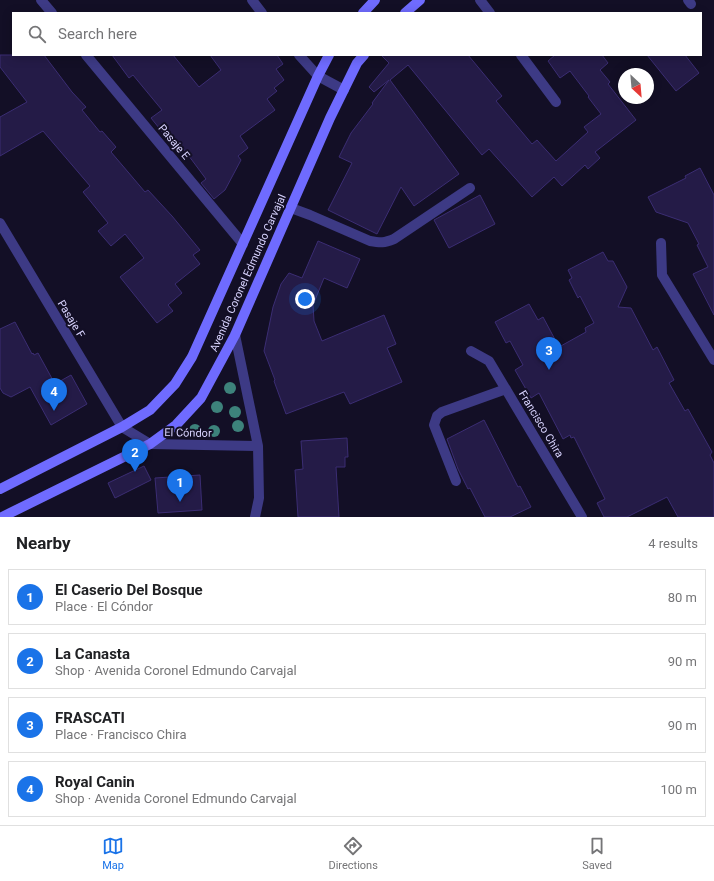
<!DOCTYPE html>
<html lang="en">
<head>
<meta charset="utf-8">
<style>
  :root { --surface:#fff; --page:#f6f6f6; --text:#202124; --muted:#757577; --line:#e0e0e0; --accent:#1a73e8 }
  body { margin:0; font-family:Roboto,sans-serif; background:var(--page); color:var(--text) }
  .compass { position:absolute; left:618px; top:68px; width:36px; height:36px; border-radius:50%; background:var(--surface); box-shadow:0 2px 10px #0003; rotate:154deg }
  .you { position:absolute; left:305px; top:299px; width:14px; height:14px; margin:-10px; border:3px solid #fff; border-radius:50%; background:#1a73e8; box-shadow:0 0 0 6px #1a73e833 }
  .badge { display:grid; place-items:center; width:26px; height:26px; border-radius:50%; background:var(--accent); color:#fff; font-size:13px; font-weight:700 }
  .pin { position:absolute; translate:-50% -33px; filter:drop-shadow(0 1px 2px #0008) }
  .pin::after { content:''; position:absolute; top:21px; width:14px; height:12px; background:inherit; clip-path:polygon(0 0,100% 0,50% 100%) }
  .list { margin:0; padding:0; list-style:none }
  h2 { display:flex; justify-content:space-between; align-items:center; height:52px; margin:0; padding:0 16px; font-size:17px }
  h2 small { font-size:13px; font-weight:400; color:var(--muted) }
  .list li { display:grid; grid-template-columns:26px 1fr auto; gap:12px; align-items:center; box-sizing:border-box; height:56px; margin:0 8px 8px; padding:0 8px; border:1px solid var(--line); border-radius:0px }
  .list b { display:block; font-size:15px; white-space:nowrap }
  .list p { margin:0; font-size:13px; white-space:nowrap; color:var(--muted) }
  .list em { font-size:13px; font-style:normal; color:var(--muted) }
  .icon { flex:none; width:22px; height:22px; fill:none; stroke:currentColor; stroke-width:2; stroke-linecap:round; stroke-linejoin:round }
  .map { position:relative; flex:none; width:714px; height:517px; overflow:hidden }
  .search { position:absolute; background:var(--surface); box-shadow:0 2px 10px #0003; left:12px; right:12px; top:12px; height:44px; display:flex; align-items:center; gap:10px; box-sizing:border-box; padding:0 14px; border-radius:0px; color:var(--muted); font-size:15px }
  .sheet { height:308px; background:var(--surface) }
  nav { display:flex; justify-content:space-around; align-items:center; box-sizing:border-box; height:56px; border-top:1px solid var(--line); background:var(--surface); font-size:11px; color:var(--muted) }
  nav a { display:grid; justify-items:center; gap:2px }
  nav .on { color:var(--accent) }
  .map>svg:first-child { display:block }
</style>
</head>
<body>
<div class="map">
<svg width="714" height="517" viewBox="0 0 714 517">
  <rect width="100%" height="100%" fill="#130f26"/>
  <!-- building -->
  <path fill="#241b47" stroke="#3b2d73" d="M 0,55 L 44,55 L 72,92 L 86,107 L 82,110 L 100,132 L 102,131 L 116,147 L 111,152 L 145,192 L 148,190 L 172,216 L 200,250 L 193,255 L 200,264 L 175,284 L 182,293 L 168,305 L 173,311 L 157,323 L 120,277 L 144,258 L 125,234 L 111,246 L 98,231 L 108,223 L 83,192 L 90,186 L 43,131 L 0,156 L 0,117 L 27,102 L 0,67 Z
    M 112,55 L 173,55 L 199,87 L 221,70 L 210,55 L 277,55 L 283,64 L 276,69 L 284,80 L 274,88 L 277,91 L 267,99 L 275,110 L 240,136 L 248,148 L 238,156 L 241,160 L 225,190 L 214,199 L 201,183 L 206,179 L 177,140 L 172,144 L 151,118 L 162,110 L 133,75 L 129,78 Z
    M 381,55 L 468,55 L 502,96 L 496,101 L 532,144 L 537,140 L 556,161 L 588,132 L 584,127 L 601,114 L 588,97 L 589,96 L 570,71 L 560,78 L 548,61 L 555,55 L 602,55 L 608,63 L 600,70 L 610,82 L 608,84 L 636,120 L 595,152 L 600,158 L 588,169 L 585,165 L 562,186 L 554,177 L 532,197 L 489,149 L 482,155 L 408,65 L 390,80 L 459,174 L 414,206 L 401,187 L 377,234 L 328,210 L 352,163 L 339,157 L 351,133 L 373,104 L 372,103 L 389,80 L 374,92 L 369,87 L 389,63 Z
    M 647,55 L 685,55 L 699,73 L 676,91 Z
    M 700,168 L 714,195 L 714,315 L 693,274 L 708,267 L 697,245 L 699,244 L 688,223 L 656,212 L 648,197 L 686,178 L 685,176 Z
    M 480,195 L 495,224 L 449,248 L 434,220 Z
    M 318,241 L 360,259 L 347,288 L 324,278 L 313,305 L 314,321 L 322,341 L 384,315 L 396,344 L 387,348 L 402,382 L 350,404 L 344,392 L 286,414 L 274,381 L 275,380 L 264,351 L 273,307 L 281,284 L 289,273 L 302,278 Z
    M 603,252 L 608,261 L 613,261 L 627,287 L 618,307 L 631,308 L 653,350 L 657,347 L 674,380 L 669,383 L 685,411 L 688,409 L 712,452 L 710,455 L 714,463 L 714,517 L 678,517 L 667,497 L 627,517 L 604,517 L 597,503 L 605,499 L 574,437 L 571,438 L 570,435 L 563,439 L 539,393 L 531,398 L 515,370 L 523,365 L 510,341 L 506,343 L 495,322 L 529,304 L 538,320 L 543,317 L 559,347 L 586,332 L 585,328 L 594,323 L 580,296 L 578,298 L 569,280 L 572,278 L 568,270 Z
    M 15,322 L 32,354 L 33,353 L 34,355 L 38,353 L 55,384 L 71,375 L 87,404 L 51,425 L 30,387 L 11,397 L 3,393 L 0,388 L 0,329 Z
    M 484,420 L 518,487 L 520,486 L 531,507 L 510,517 L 485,517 L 470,488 L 468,489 L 458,469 L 447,439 Z
    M 347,438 L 348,457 L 345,457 L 345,467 L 336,467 L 339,517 L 298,517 L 295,470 L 303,469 L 301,441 Z
    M 144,466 L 151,480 L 115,498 L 108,483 Z
    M 200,475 L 202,510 L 158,513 L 155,478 Z"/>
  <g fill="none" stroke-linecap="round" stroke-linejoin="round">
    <!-- street -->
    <path stroke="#3d3a85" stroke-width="10" d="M 41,0 L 52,13
      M 252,0 L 262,13
      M 480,0 L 490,13
      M 688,0 L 691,4
      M 86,55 L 243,244
      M 299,55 L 318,76 L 344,90
      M 521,55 L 556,102
      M 291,208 L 310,215 L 370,241 C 381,243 384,243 394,239 L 470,188
      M 0,223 L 122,427 L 150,444 L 258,446
      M 661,243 L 662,275 L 714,360
      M 235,335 L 258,446 L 259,498 L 255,517
      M 471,351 L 489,361 L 582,517
      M 456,481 L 434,425 L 437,416 L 442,412 L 506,389"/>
    <!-- secondary -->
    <path stroke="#6f6bff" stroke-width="10" d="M 363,13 L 375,0
      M 405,13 L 420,0
      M 0,489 L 122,427 L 150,410 L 175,384 L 192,357 L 318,76 L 329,55
      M 2,517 L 150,444 L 176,425 L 201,398 L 235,335 L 330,118 L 357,63 L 364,55"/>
  </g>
  <!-- trees -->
  <g fill="#3d827b">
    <circle cx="230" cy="388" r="6"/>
    <circle cx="217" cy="407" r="6"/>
    <circle cx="235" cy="412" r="6"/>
    <circle cx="238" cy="426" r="6"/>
    <circle cx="195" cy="430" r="6"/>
    <circle cx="214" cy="431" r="6"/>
  </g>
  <g text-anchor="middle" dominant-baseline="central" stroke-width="4" stroke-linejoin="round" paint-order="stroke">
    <!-- street labels -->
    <g font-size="11" fill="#d9d4ff" stroke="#130f26">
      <text transform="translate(174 142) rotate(50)">Pasaje E</text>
      <text transform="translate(248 273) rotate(-66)">Avenida Coronel Edmundo Carvajal</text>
      <text transform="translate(71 319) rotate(59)">Pasaje F</text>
      <text transform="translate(541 424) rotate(59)">Francisco Chira</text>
      <text transform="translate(188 433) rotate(1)">El Cóndor</text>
    </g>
  </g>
</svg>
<svg class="compass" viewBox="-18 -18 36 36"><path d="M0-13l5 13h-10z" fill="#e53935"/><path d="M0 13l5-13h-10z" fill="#757577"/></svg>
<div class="you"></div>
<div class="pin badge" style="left:180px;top:502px">1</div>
<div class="pin badge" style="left:135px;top:472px">2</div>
<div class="pin badge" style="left:549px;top:370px">3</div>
<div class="pin badge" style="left:54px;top:411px">4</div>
<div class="search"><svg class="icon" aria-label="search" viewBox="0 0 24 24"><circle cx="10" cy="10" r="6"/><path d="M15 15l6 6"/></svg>Search here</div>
</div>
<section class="sheet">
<h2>Nearby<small>4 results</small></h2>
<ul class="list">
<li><span class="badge">1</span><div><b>El Caserio Del Bosque</b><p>Place · El Cóndor</p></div><em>80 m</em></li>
<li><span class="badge">2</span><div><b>La Canasta</b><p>Shop · Avenida Coronel Edmundo Carvajal</p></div><em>90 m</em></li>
<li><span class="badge">3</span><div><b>FRASCATI</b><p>Place · Francisco Chira</p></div><em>90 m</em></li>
<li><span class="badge">4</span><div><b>Royal Canin</b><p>Shop · Avenida Coronel Edmundo Carvajal</p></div><em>100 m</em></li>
</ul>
</section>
<nav>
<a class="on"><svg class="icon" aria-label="map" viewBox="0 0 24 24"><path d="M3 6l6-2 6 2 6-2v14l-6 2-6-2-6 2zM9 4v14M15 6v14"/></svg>Map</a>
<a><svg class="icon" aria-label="directions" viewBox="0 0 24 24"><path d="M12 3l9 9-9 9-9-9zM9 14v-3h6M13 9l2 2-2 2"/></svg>Directions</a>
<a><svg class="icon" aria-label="saved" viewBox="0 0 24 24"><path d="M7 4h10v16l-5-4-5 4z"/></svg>Saved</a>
</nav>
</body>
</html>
